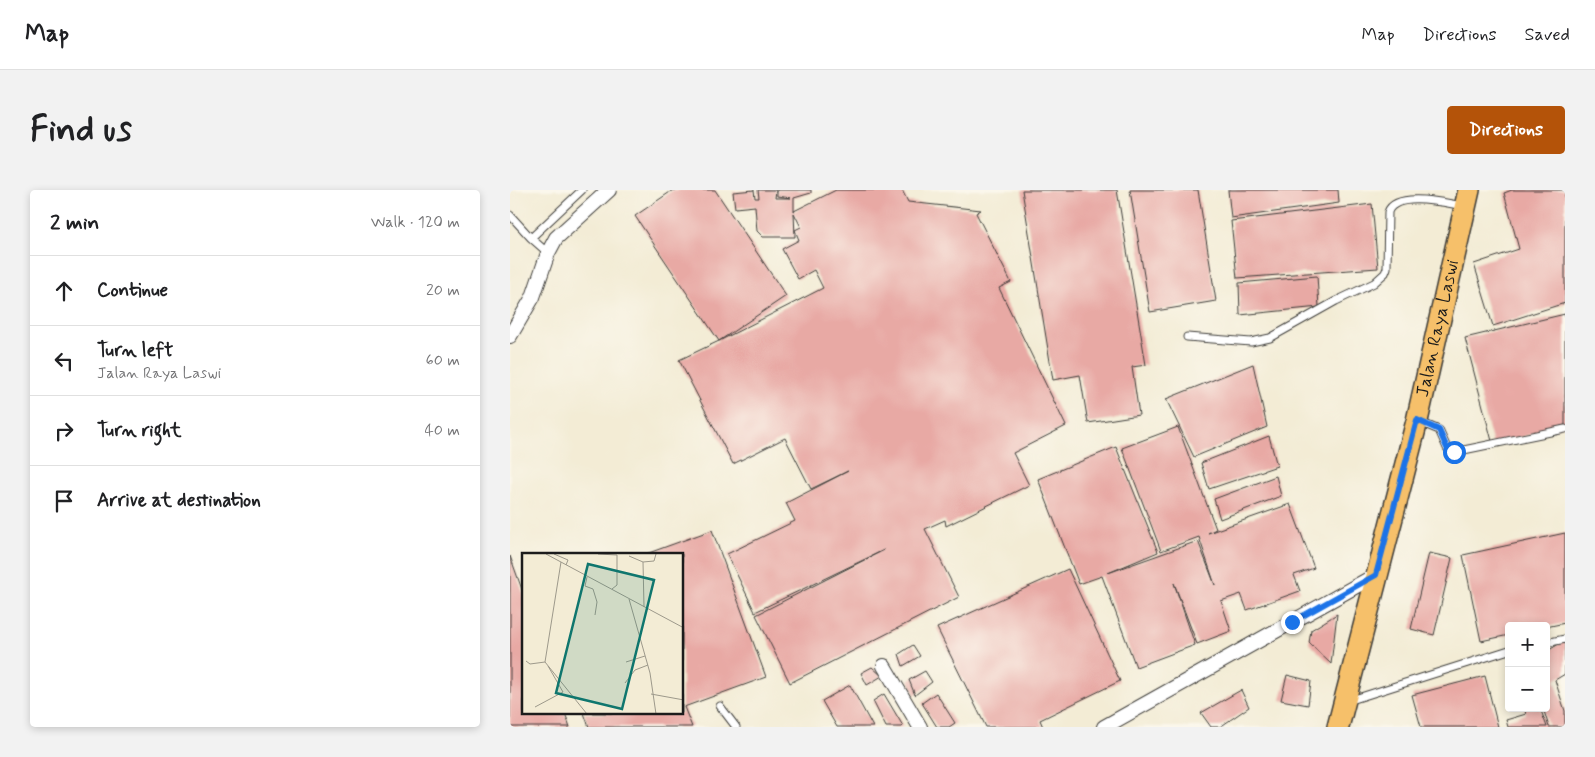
<!DOCTYPE html>
<html lang="en">
<head>
<meta charset="utf-8">
<style>
  :root { --surface:#fff; --page:#f2f2f2; --text:#202124; --muted:#757577; --line:#e0e0e0; --accent:#b45309 }
  body { margin:0; font-family:Mynerve,sans-serif; background:var(--page); color:var(--text) }
  .controls { position:absolute; right:15px; bottom:15px; display:grid; overflow:hidden; border-radius:5px; box-shadow:0 2px 8px #0003 }
  .controls button { width:45px; height:45px; display:grid; place-items:center; padding:0; border:0; border-bottom:1px solid var(--line); background:var(--surface); color:var(--text); font:25px sans-serif }
  .stop { position:absolute; width:15px; height:15px; margin:-11px; border:4px solid #1a73e8; border-radius:50%; background:#fff }
  .stop.end { background:#1a73e8; border-color:#fff; box-shadow:0 1px 5px #0008 }
  .list { margin:0; padding:0; list-style:none }
  h2 { display:flex; justify-content:space-between; align-items:center; height:65px; margin:0; padding:0 20px; font-size:21px }
  h2 small { font-size:16px; font-weight:400; color:var(--muted) }
  .list li { display:grid; grid-template-columns:32px 1fr auto; gap:15px; align-items:center; box-sizing:border-box; height:70px; padding:0 20px; border-top:1px solid var(--line) }
  .list b { display:block; font-size:19px; white-space:nowrap }
  .list p { margin:0; font-size:16px; white-space:nowrap; color:var(--muted) }
  .list em { font-size:16px; font-style:normal; color:var(--muted) }
  .icon { flex:none; width:28px; height:28px; fill:none; stroke:currentColor; stroke-width:2; stroke-linecap:round; stroke-linejoin:round }
  .map { position:relative; flex:none; width:1055px; height:537px; overflow:hidden; border-radius:5px }
  header { display:flex; align-items:center; gap:30px; box-sizing:border-box; height:70px; padding:0 25px; background:var(--surface); border-bottom:1px solid var(--line) }
  header strong { font-size:24px }
  nav { display:flex; gap:28px; margin-inline-start:auto; font-size:18px }
  .intro { display:flex; align-items:center; justify-content:space-between; box-sizing:border-box; height:120px; padding:0 30px }
  h1 { margin:0; font-size:35px }
  .button { padding:12px 22px; border-radius:5px; background:var(--accent); color:#fff; font-size:18px; font-weight:700 }
  main { display:flex; gap:30px; padding:0 30px }
  aside { flex:1; background:var(--surface); border-radius:5px; box-shadow:0 2px 8px #0003 }
  .map>svg:first-child { display:block }
</style>
</head>
<body>
<header>
<strong>Map</strong>
<nav><a>Map</a><a>Directions</a><a>Saved</a></nav>
</header>
<div class="intro"><h1>Find us</h1><a class="button">Directions</a></div>
<main>
<aside>
<h2>2 min<small>Walk · 120 m</small></h2>
<ul class="list">
<li><svg class="icon" aria-label="ahead" viewBox="0 0 24 24"><path d="M12 20V5M6 11l6-6 6 6"/></svg><div><b>Continue</b></div><em>20 m</em></li>
<li><svg class="icon" aria-label="left" viewBox="0 0 24 24"><path d="M17 20v-9H6M10 6l-5 5 5 5"/></svg><div><b>Turn left</b><p>Jalan Raya Laswi</p></div><em>60 m</em></li>
<li><svg class="icon" aria-label="right" viewBox="0 0 24 24"><path d="M7 20v-9h11M14 6l5 5-5 5"/></svg><div><b>Turn right</b></div><em>40 m</em></li>
<li><svg class="icon" aria-label="arrive" viewBox="0 0 24 24"><path d="M6 21V4h12l-3 4 3 4H6"/></svg><div><b>Arrive at destination</b></div></li>
</ul>
</aside>
<div class="map">
<svg width="1055" height="537" viewBox="0 0 1055 537">
  <rect width="100%" height="100%" fill="#fbf7ec"/>
  <filter id="ink" filterUnits="userSpaceOnUse"><feTurbulence type="fractalNoise" baseFrequency=".02" numOctaves="2"/><feDisplacementMap in="SourceGraphic" scale="10" xChannelSelector="R" yChannelSelector="G"/><feConvolveMatrix kernelMatrix="1 2 1 2 8 2 1 2 1" color-interpolation-filters="sRGB"/></filter>
  <filter id="wash" filterUnits="userSpaceOnUse"><feTurbulence type="fractalNoise" baseFrequency=".0096" numOctaves="4" result="noise"/><feDisplacementMap in="SourceGraphic" scale="20" xChannelSelector="R" yChannelSelector="G"/><feGaussianBlur stdDeviation="1.12" result="paint"/><feColorMatrix in="noise" values="0 0 0 0 0 0 0 0 0 0 0 0 0 0 0 0 0 1.4 0 .05"/><feComposite in="paint" operator="in"/></filter>
  <g filter="url(#wash)">
    <rect width="100%" height="100%" fill="#f3ecd5"/>
    <g id="blocks">
      <!-- building -->
      <path fill="#e8a9a4" d="M 163,0 L 205,0 L 276,106 L 209,151 L 313,98 L 304,80 L 288,89 L 272,59 L 289,50 L 285,40 L 291,37 L 284,23 L 285,47 L 253,47 L 247,41 L 245,16 L 225,18 L 223,2 L 244,0 L 245,8 L 249,8 L 248,0 L 266,0 L 265,8 L 281,8 L 267,6 L 267,0 L 301,0 L 301,3 L 284,8 L 284,21 L 326,0 L 392,0 L 398,12 L 471,20 L 466,23 L 501,92 L 489,98 L 556,236 L 503,263 L 519,295 L 436,336 L 435,330 L 415,339 L 449,407 L 280,493 L 246,425 L 374,360 L 245,422 L 217,364 L 285,331 L 276,313 L 338,281 L 301,299 L 275,248 L 223,274 L 169,170 L 209,151 L 125,26 Z
        M 512,0 L 607,0 L 636,175 L 622,177 L 629,225 L 578,233 L 570,185 L 543,190 Z
        M 620,0 L 688,0 L 706,111 L 640,122 Z
        M 718,0 L 828,0 L 829,13 L 721,28 Z
        M 1002,0 L 1055,0 L 1055,113 L 983,136 L 964,74 L 1009,59 L 994,3 Z
        M 862,14 L 868,78 L 727,88 L 721,31 Z
        M 807,86 L 809,117 L 730,125 L 729,93 Z
        M 1055,124 L 1055,235 L 983,255 L 955,148 Z
        M 743,174 L 757,237 L 684,267 L 656,209 Z
        M 668,237 L 706,339 L 698,343 L 780,314 L 804,378 L 784,385 L 790,401 L 737,420 L 731,404 L 711,411 L 721,441 L 687,454 L 664,393 L 685,455 L 626,477 L 592,386 L 569,394 L 528,289 L 606,257 L 648,362 L 598,383 L 688,351 L 705,395 L 689,347 L 651,361 L 612,258 Z
        M 759,246 L 767,276 L 699,299 L 691,273 Z
        M 766,286 L 771,306 L 710,329 L 704,309 Z
        M 202,340 L 256,487 L 174,517 L 182,537 L 79,537 L 74,523 L 172,523 L 172,364 L 136,364 Z
        M 1055,343 L 1055,433 L 1036,437 L 999,436 L 999,445 L 971,451 L 953,365 Z
        M 919,363 L 942,368 L 924,445 L 901,439 Z
        M 0,366 L 14,405 L 14,523 L 55,523 L 60,537 L 0,537 Z
        M 558,379 L 610,491 L 530,530 L 533,537 L 476,537 L 427,438 Z
        M 827,424 L 821,474 L 799,453 L 801,440 Z
        M 1055,450 L 1055,484 L 1045,490 L 1055,521 L 1055,537 L 1039,537 L 1033,518 L 1036,518 L 1036,462 Z
        M 403,455 L 410,466 L 393,476 L 389,464 Z
        M 362,477 L 372,486 L 357,495 L 351,483 Z
        M 415,481 L 422,492 L 405,505 L 399,490 Z
        M 777,485 L 801,491 L 798,515 L 771,510 Z
        M 975,486 L 988,537 L 911,537 L 902,505 Z
        M 340,495 L 363,537 L 327,537 L 312,511 Z
        M 731,500 L 739,517 L 710,537 L 701,537 L 691,523 Z
        M 426,503 L 445,533 L 439,537 L 427,537 L 412,513 Z
        M 374,504 L 393,536 L 392,537 L 376,537 L 363,511 Z
        M 1014,518 L 1030,518 L 1037,537 L 998,537 L 996,530 L 1016,524 Z"/>
    </g>
  </g>
  <g filter="url(#ink)">
    <use href="#blocks" fill-opacity="0" stroke="#3c3b38" stroke-width="1"/>
    <g fill="none" stroke-linecap="round" stroke-linejoin="round">
      <defs>
        <path id="service" d="M 0,25 L 21,48 L 72,0
          M 21,48 L 38,63
          M 677,147 L 741,152 L 760,148 L 826,111 L 864,93 L 875,83 L 877,78 L 878,22 C 886,1 935,13 954,16
          M 910,232 L 929,240 L 937,258 L 944,262 L 1055,239
          M 1036,453 L 1055,449
          M 838,511 L 999,460
          M 210,516 L 226,537"/>
        <path id="minor" d="M 0,146 L 23,107 L 38,63 L 46,48 L 99,0
          M 374,476 L 410,537
          M 594,537 L 866,385"/>
        <g id="primary">
          <path id="s1" d="M 828,537 L 907,231 L 959,0"/>
        </g>
      </defs>
      <!-- service casing -->
      <use href="#service" stroke="#3c3b38" stroke-width="9"/>
      <!-- minor casing -->
      <use href="#minor" stroke="#3c3b38" stroke-width="16"/>
      <!-- primary casing -->
      <use href="#primary" stroke="#3c3b38" stroke-width="24"/>
      <!-- service -->
      <use href="#service" stroke="#fff" stroke-width="7"/>
      <!-- minor -->
      <use href="#minor" stroke="#fff" stroke-width="14"/>
      <!-- primary -->
      <use href="#primary" stroke="#f6c06b" stroke-width="21"/>
    </g>
  </g>
  <g fill="none" stroke-linecap="round" stroke-linejoin="round" filter="url(#ink)">
    <!-- route -->
    <path stroke="#1a73e8" stroke-width="6" d="M 782,432 L 866,385 L 907,230 L 929,240 L 937,258 L 944,262"/>
  </g>
  <g text-anchor="middle" dominant-baseline="central" stroke-width="4" stroke-linejoin="round" paint-order="stroke">
    <!-- street labels -->
    <g font-size="18" fill="#1c1c1c" stroke="#fbf7ec">
      <text stroke="none"><textPath href="#s1" startOffset="411">Jalan Raya Laswi</textPath></text>
    </g>
  </g>
  <!-- overview -->
  <g transform="translate(12 363)">
    <rect width="161" height="161" fill="#f3ecd5"/>
    <path fill="none" stroke="#9d998b" stroke-width="1" d="M 24,1 L 162,75M 32,1 L 46,7 L 44,12M 76,1 L 95,2 L 95,32 L 90,36M 107,3 L 121,9M 39,9 L 23,109 L 65,161M 65,24 L 63,33 L 71,36 L 75,49 L 73,62M 107,46 L 128,120 L 134,161M 122,54 L 121,9 L 132,8 L 134,1M 4,108 L 8,111 L 23,109M 104,109 L 123,103M 103,130 L 113,117 L 126,112M 129,141 L 162,147M 13,154 L 41,139 L 26,113"/>
    <path fill="#0f766e" fill-opacity="0.15" stroke="#0f766e" stroke-width="2.5" d="M 66,11 L 132,27 L 100,156 L 34,140 Z"/>
    <rect width="161" height="161" fill="none" stroke="#1c1c1c" stroke-width="2.5"/>
  </g>
</svg>
<div class="controls">
<button>+</button>
<button>−</button>
</div>
<div class="stop" style="left:944px;top:262px"></div>
<div class="stop end" style="left:782px;top:432px"></div>
</div>
</main>
</body>
</html>
